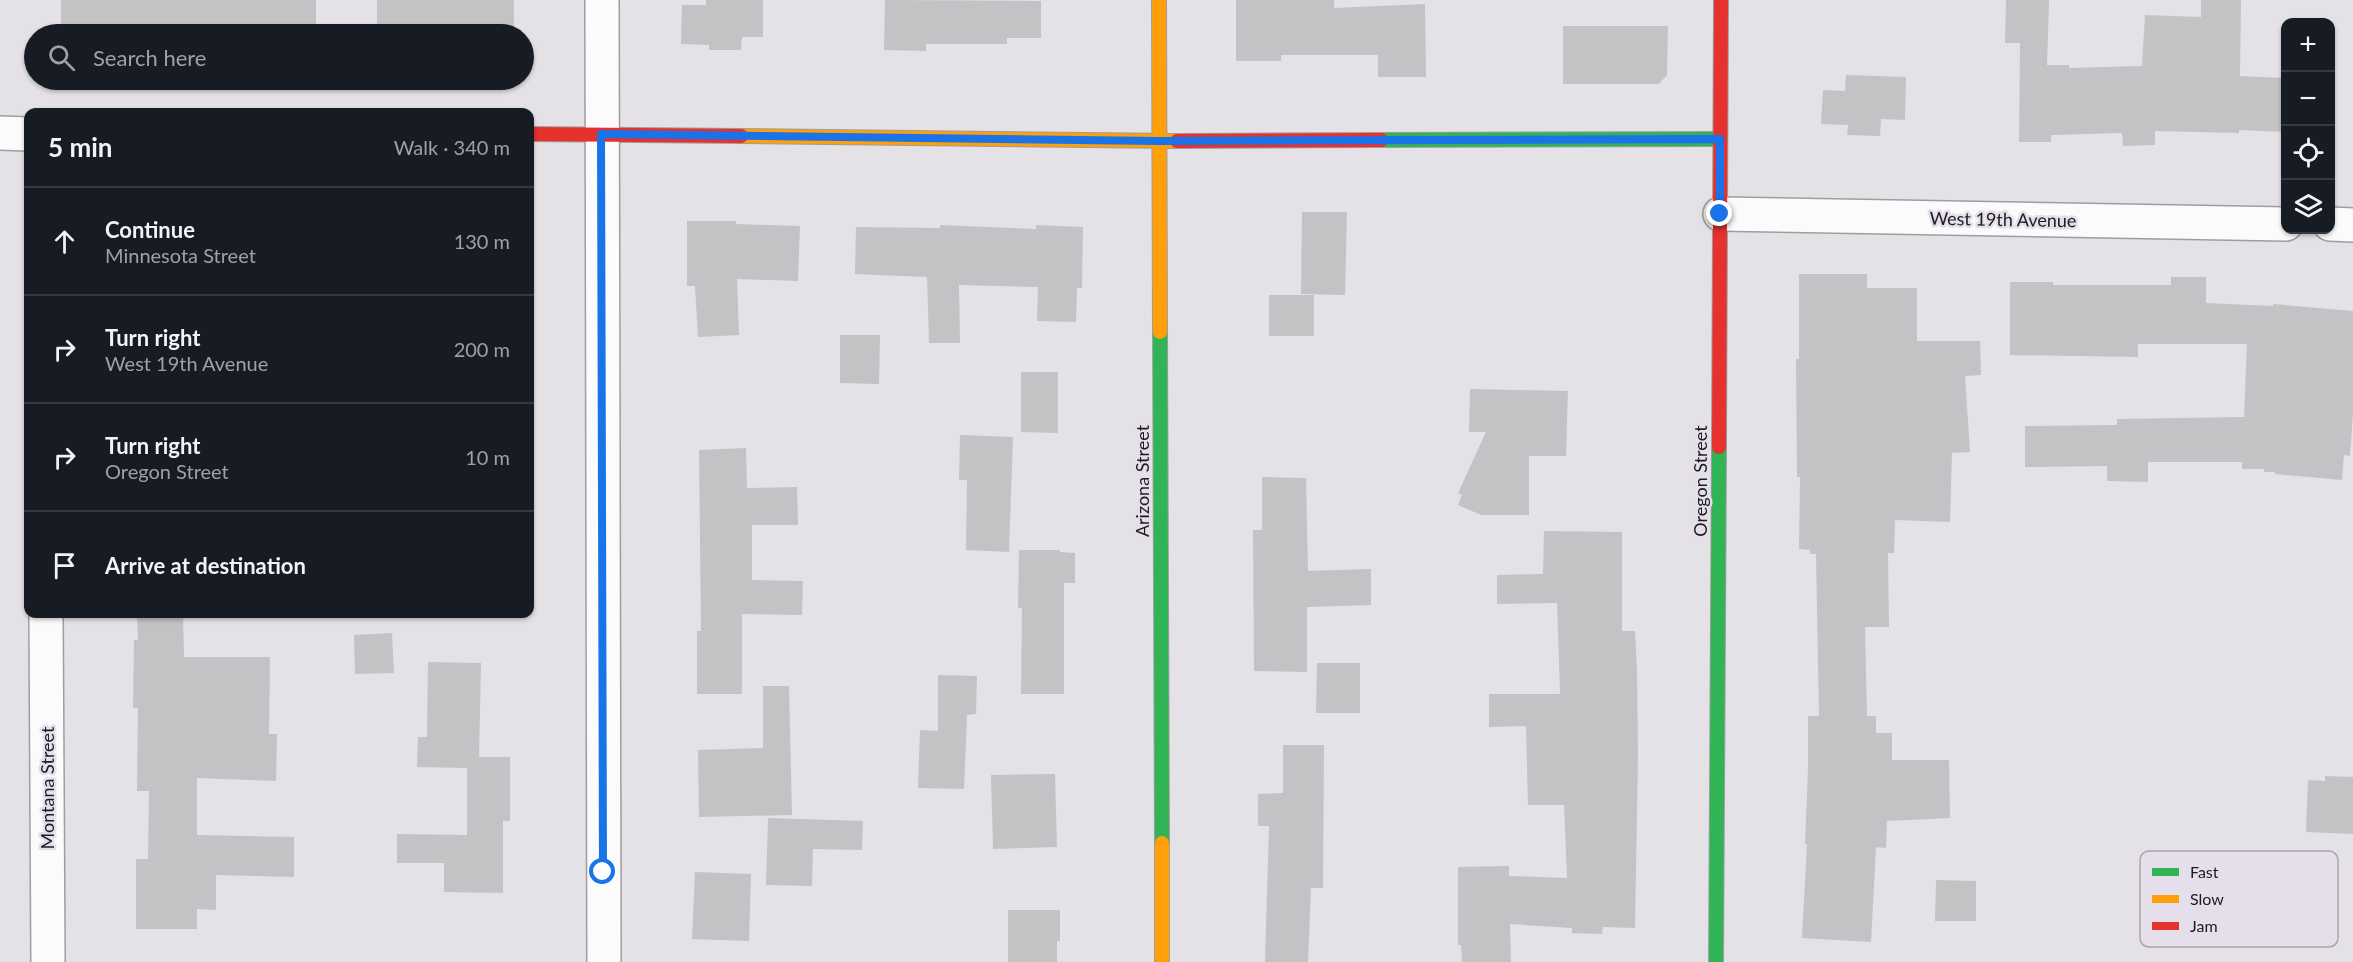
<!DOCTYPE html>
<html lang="en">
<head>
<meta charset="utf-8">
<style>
  :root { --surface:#171b24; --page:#242831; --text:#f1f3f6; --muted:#9ea1a6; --line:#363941 }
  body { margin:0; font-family:Lato,sans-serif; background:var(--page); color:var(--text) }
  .controls { position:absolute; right:18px; top:18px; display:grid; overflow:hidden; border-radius:12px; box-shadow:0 2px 4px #0004 }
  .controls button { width:54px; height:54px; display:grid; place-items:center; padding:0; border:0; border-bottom:2px solid var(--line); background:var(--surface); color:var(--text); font:30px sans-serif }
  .stop { position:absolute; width:18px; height:18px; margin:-14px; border:4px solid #1a73e8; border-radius:50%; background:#fff }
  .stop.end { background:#1a73e8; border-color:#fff; box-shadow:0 2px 6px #0008 }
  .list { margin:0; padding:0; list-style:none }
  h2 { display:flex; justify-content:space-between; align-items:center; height:78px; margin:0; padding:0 24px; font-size:26px }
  h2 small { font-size:20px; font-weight:400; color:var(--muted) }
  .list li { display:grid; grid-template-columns:39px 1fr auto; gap:18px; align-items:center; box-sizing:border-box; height:108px; padding:0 24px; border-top:2px solid var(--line) }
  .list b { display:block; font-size:22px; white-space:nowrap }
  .list p { margin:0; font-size:20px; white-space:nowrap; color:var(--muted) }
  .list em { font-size:20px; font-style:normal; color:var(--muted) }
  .icon { flex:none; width:33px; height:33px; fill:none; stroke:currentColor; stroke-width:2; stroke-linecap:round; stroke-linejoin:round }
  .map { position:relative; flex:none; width:2353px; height:962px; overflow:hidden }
  .search { position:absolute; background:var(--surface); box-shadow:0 2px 4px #0004; left:24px; top:24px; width:510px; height:66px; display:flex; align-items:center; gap:15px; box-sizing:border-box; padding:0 21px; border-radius:33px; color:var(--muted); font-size:22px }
  .panel { position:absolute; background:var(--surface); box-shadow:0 2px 4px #0004; left:24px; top:108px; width:510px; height:510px; border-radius:12px }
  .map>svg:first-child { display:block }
</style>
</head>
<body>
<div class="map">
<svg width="2353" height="962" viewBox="0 0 2353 962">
  <rect width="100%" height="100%" fill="#e4e2e7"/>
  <!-- building -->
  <path fill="#c3c2c5" d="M 61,0 L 316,0 L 316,34 L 251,34 L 251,32 L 191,30 L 191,34 L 61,34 Z
    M 377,0 L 514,0 L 514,34 L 377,34 Z
    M 706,0 L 763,0 L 763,37 L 742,37 L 741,50 L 709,50 L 709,45 L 681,44 L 682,5 L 706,5 Z
    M 885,0 L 1041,1 L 1041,38 L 1007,38 L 1007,44 L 926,44 L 926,51 L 884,50 Z
    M 1236,0 L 1334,0 L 1334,8 L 1425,4 L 1426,77 L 1378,77 L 1378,55 L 1281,55 L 1281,61 L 1236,61 Z
    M 2006,0 L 2049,0 L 2047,65 L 2069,65 L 2069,68 L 2142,66 L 2145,15 L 2201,17 L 2201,0 L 2241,0 L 2240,76 L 2286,78 L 2286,132 L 2239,130 L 2239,133 L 2155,131 L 2155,145 L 2123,146 L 2122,133 L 2051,135 L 2051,142 L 2019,142 L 2020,43 L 2005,43 Z
    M 1563,26 L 1668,26 L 1667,75 L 1659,84 L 1563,84 Z
    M 1846,75 L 1906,77 L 1905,120 L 1881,119 L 1880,136 L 1847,135 L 1848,125 L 1821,124 L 1823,90 L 1845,91 Z
    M 1302,212 L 1347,212 L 1345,295 L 1301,294 Z
    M 687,221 L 736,221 L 736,224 L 800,226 L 798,281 L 737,279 L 739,335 L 698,337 L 695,286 L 687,286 Z
    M 940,225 L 1036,229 L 1036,225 L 1083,227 L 1082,288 L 1077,288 L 1076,322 L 1037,321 L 1038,287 L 959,285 L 960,343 L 929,343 L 927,277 L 855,274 L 856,227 L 940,228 Z
    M 1799,274 L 1867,274 L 1867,288 L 1917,288 L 1917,341 L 1980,341 L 1981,375 L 1965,376 L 1970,452 L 1952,453 L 1950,522 L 1895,520 L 1894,553 L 1888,553 L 1889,627 L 1865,627 L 1867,716 L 1876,716 L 1876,733 L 1892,733 L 1892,760 L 1949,760 L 1950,818 L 1887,821 L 1886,848 L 1876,847 L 1871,942 L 1802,938 L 1807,844 L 1805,844 L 1808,768 L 1808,716 L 1819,716 L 1816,554 L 1810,554 L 1810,550 L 1799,549 L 1800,477 L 1797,477 L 1796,359 L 1799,359 Z
    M 2171,277 L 2206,277 L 2206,303 L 2273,306 L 2273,304 L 2353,311 L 2353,414 L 2350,456 L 2344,455 L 2342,480 L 2275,474 L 2275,472 L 2264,472 L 2264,469 L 2242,469 L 2242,462 L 2148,462 L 2148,482 L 2107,481 L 2107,466 L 2025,467 L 2025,426 L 2117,425 L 2117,419 L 2244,417 L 2247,344 L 2138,344 L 2138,357 L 2010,355 L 2010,282 L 2053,282 L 2053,285 L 2171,285 Z
    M 1269,295 L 1314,295 L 1314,336 L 1269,336 Z
    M 840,335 L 880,335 L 879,384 L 840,383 Z
    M 1021,372 L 1058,372 L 1058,433 L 1021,432 Z
    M 1470,389 L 1568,391 L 1566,456 L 1529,456 L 1529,515 L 1481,515 L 1458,505 L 1462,495 L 1458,493 L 1486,432 L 1469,432 Z
    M 960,435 L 1013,437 L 1009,552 L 966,550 L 967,480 L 959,480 Z
    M 746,448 L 747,488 L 797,487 L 798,525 L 752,525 L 752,580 L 803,581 L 802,615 L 742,614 L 742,694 L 697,694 L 697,631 L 701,631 L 699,450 Z
    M 1262,477 L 1306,478 L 1308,571 L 1371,569 L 1371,605 L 1307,607 L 1307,672 L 1254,671 L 1253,530 L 1262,530 Z
    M 1544,531 L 1622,532 L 1622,631 L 1635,631 L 1637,670 L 1638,756 L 1635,928 L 1603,927 L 1602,934 L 1572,933 L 1572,928 L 1510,924 L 1511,962 L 1462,962 L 1461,945 L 1458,945 L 1458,867 L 1509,866 L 1509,876 L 1567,878 L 1564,805 L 1528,805 L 1526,726 L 1489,727 L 1489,694 L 1560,694 L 1557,603 L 1497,604 L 1497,575 L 1543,574 Z
    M 1019,550 L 1060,550 L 1060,552 L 1075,553 L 1075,583 L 1064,583 L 1064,694 L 1021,694 L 1022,608 L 1018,608 Z
    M 137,614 L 183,614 L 184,657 L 270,657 L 269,734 L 277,734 L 276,781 L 197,778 L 197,835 L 294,837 L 294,877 L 216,875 L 216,910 L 197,909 L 197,929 L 136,929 L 136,859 L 148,859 L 149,791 L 137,791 L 138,708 L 133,708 L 134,640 L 138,640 Z
    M 392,633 L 394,673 L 355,674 L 354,635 Z
    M 428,662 L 481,663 L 479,757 L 510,757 L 510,821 L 503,821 L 503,893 L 444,892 L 444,863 L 397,863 L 397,834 L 467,835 L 467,768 L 417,767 L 418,737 L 427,737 Z
    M 1317,663 L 1360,663 L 1360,713 L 1316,713 Z
    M 938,675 L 977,676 L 976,714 L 967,715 L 964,789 L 918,788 L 920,730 L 938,731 Z
    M 763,686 L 789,686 L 792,815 L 699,817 L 698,750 L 763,748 Z
    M 1283,745 L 1324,745 L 1323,888 L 1311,888 L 1308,962 L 1265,962 L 1269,826 L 1258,826 L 1258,794 L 1283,793 Z
    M 1055,774 L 1057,847 L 993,849 L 991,775 Z
    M 2325,776 L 2353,777 L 2353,834 L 2306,832 L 2308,780 L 2325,781 Z
    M 768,818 L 863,821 L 862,850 L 813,849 L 812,886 L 766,885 Z
    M 695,872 L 751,874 L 749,941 L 692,939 Z
    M 1936,880 L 1976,881 L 1976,921 L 1935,921 Z
    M 1008,910 L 1060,910 L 1060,941 L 1057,941 L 1057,962 L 1008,962 Z"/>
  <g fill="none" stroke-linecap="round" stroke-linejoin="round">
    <defs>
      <path id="street" d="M 602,0 L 604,962
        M 0,133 L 28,134
        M 1720,214 L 2286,224
        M 2330,224 L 2353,225
        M 46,614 L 48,962"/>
      <path id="fast" d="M 1381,140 L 1720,139
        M 1160,332 L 1162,843
        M 1716,962 L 1719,447"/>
      <path id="slow" d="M 1159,0 L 1160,332
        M 741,136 L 1177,141
        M 1162,843 L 1162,962"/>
      <path id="jam" d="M 530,134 L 741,136
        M 1177,141 L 1381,140
        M 1719,447 L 1721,0"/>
    </defs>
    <!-- street casing -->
    <use href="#street" stroke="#9f9da1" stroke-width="36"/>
    <!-- fast casing -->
    <use href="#fast" stroke="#9f9da1" stroke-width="16"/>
    <!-- slow casing -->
    <use href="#slow" stroke="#9f9da1" stroke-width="16"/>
    <!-- jam casing -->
    <use href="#jam" stroke="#9f9da1" stroke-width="16"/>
    <!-- street -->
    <use href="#street" stroke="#fbfbfb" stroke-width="33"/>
    <!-- fast -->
    <use href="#fast" stroke="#30b455" stroke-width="14"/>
    <!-- slow -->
    <use href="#slow" stroke="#ff9f0a" stroke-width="14"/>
    <!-- jam -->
    <use href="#jam" stroke="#e5322d" stroke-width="14"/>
  </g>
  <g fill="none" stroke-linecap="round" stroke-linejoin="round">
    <!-- route -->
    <path stroke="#1a73e8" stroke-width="8" d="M 603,872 L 601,134 L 1159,141 L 1720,139 L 1720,214"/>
  </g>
  <g text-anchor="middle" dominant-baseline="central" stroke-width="5" stroke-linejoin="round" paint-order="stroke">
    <!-- street labels -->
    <g font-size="18" fill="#1d1b20" stroke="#e4dfea">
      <text transform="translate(2003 219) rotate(1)">West 19th Avenue</text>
      <text transform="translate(1142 481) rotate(-90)">Arizona Street</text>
      <text transform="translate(1700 481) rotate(-90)">Oregon Street</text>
      <text transform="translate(47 788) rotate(-90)">Montana Street</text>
    </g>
  </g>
  <!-- legend -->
  <rect x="2140" y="851" width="198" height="96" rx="9" fill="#e4dfea" stroke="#a8a4ad" stroke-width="1.5"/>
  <rect x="2152" y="868" width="27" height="8" fill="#30b455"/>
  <rect x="2152" y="895" width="27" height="8" fill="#ff9f0a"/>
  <rect x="2152" y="922" width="27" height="8" fill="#e5322d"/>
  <g font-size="16" fill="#1d1b20">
    <text x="2190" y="878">Fast</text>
    <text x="2190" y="905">Slow</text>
    <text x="2190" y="932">Jam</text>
  </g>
</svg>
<div class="controls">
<button>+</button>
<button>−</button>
<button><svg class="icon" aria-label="locate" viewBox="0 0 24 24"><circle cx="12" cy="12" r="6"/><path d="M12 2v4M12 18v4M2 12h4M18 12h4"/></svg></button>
<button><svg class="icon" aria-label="layers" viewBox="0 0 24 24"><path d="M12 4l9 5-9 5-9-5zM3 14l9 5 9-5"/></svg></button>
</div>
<div class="stop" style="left:603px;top:872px"></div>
<div class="stop end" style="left:1720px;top:214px"></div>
<div class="search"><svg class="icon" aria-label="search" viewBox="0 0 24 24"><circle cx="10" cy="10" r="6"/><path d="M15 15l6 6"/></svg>Search here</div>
<section class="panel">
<h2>5 min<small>Walk · 340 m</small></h2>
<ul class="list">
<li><svg class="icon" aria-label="ahead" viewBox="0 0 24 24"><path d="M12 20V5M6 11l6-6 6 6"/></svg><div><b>Continue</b><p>Minnesota Street</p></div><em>130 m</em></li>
<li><svg class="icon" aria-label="right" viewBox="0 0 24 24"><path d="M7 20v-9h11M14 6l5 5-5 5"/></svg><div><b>Turn right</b><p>West 19th Avenue</p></div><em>200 m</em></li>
<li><svg class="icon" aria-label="right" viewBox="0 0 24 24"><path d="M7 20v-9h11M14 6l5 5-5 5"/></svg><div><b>Turn right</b><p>Oregon Street</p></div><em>10 m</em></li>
<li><svg class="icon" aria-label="arrive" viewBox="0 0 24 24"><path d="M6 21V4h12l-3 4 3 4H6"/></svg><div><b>Arrive at destination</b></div></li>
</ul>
</section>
</div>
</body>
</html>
